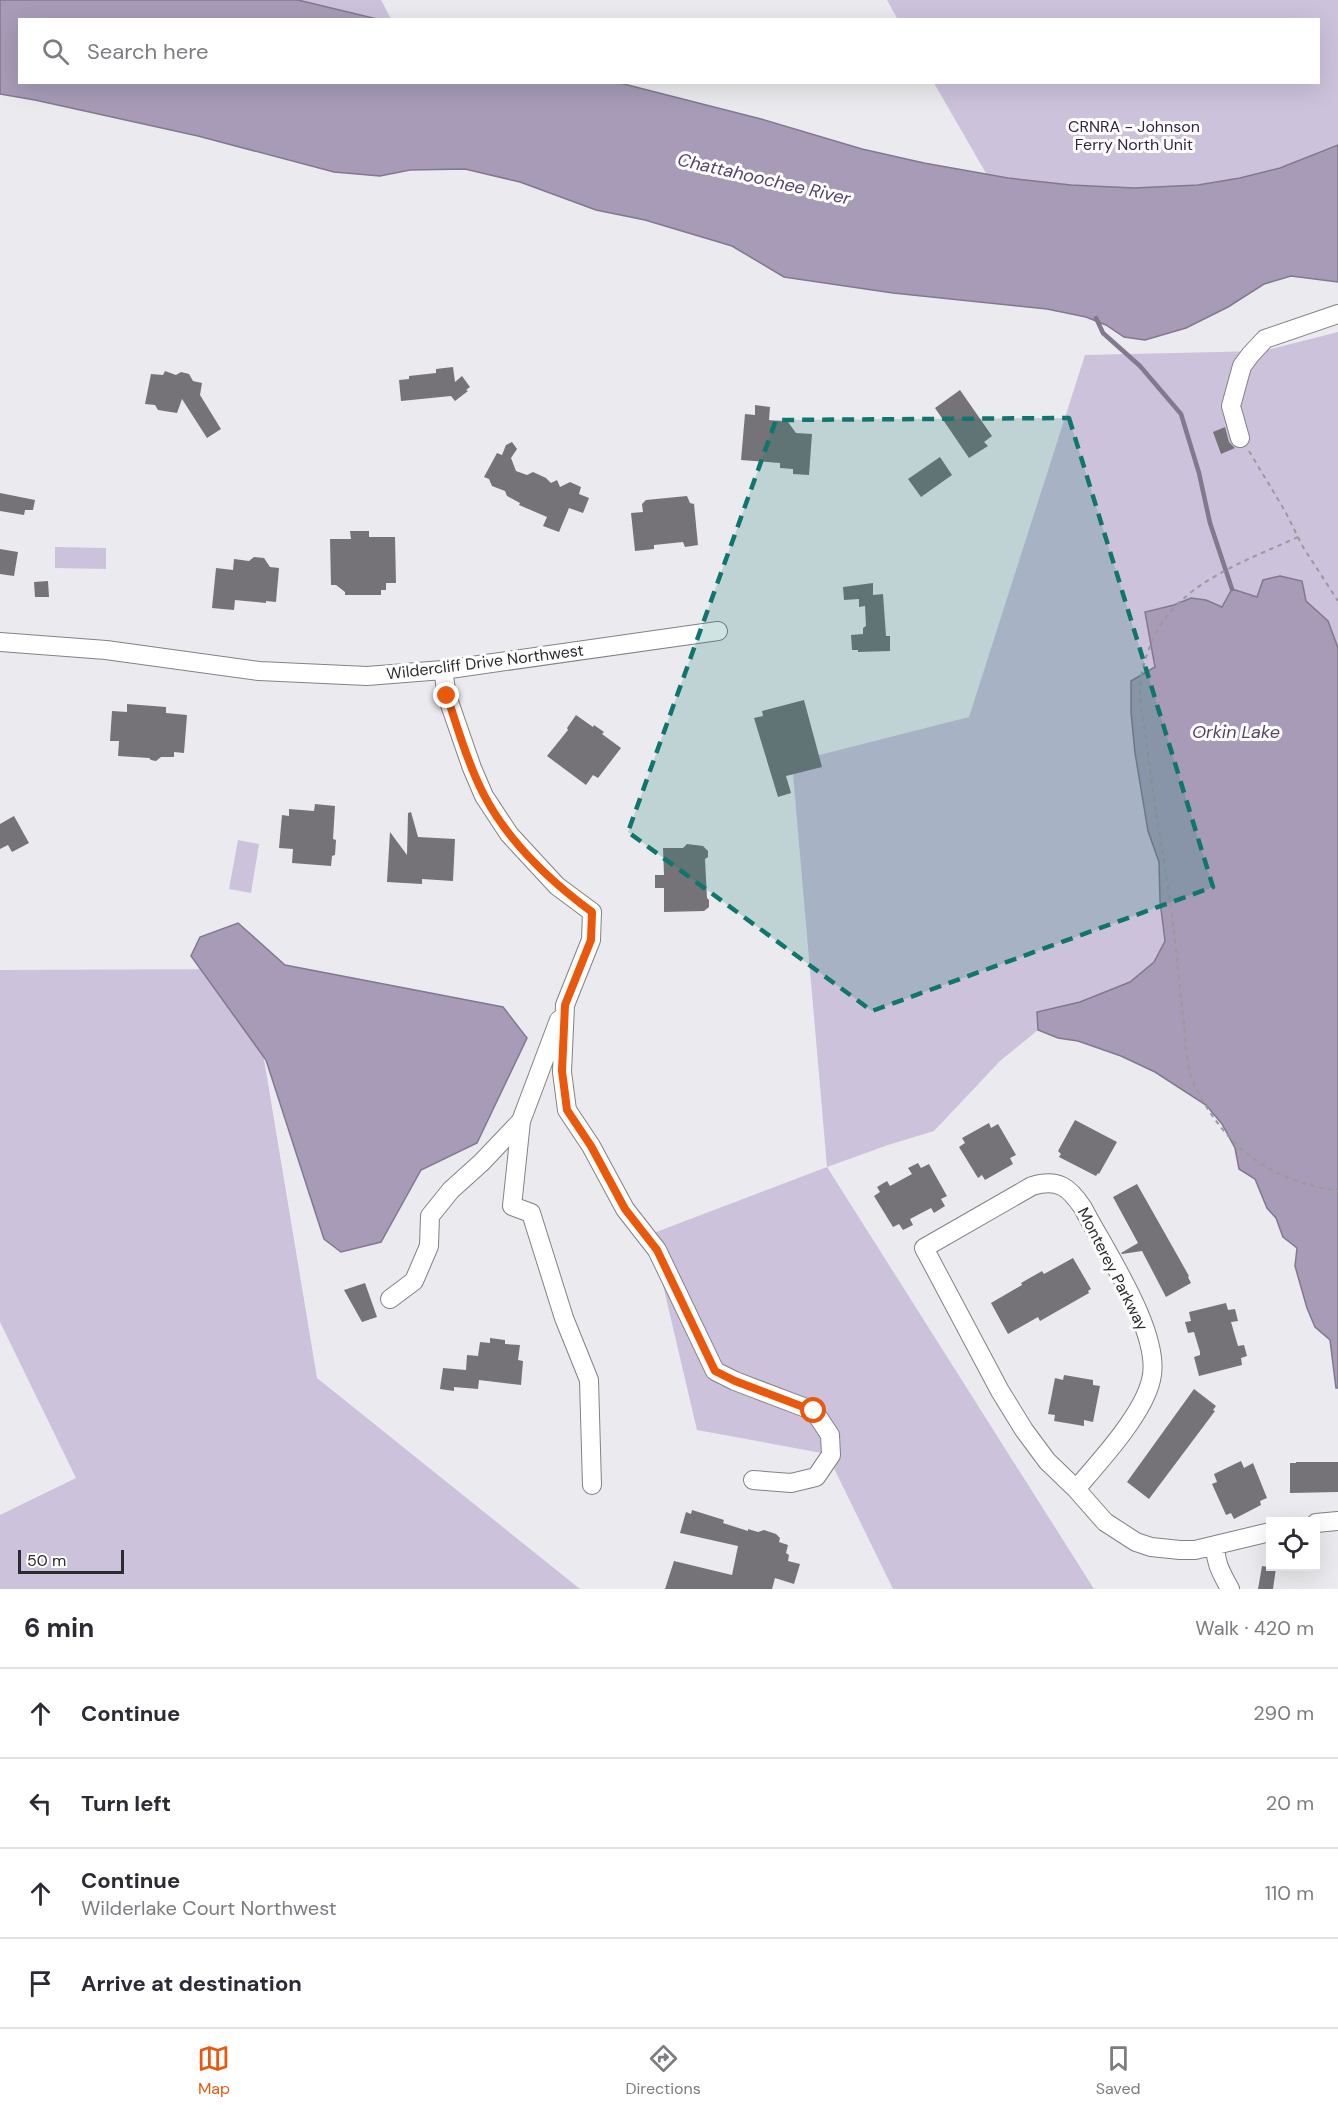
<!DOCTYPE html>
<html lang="en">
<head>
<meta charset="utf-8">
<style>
  :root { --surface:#fff; --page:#f2f2f3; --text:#2b2b33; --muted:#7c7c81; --line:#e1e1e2; --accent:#ea580c }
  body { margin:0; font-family:"DM Sans",sans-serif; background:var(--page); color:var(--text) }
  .controls { position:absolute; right:18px; bottom:18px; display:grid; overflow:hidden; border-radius:0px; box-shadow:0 6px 24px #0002 }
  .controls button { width:54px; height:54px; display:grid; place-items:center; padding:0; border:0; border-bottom:2px solid var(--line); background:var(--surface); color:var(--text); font:30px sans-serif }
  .scale { position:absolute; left:18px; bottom:15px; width:106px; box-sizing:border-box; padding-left:6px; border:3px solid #2c2b2d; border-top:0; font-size:16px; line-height:21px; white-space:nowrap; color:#2c2b2d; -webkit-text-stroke:4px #fff; paint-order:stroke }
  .stop { position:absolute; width:18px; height:18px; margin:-14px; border:4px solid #ea580c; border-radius:50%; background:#fff }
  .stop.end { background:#ea580c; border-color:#fff; box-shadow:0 2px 6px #0008 }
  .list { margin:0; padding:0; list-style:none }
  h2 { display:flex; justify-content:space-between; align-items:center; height:78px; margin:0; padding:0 24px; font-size:26px }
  h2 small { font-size:20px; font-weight:400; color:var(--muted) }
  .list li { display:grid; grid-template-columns:39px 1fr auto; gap:18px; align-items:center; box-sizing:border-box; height:90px; padding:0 24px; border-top:2px solid var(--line) }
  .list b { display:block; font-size:22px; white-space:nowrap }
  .list p { margin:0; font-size:20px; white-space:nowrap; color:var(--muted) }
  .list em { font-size:20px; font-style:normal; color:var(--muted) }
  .icon { flex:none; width:33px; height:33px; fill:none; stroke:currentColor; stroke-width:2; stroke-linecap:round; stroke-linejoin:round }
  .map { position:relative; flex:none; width:1338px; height:1589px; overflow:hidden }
  .search { position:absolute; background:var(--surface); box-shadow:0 6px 24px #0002; left:18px; right:18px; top:18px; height:66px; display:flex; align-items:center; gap:15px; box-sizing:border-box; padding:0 21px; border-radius:0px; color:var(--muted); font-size:22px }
  .sheet { height:438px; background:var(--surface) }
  nav { display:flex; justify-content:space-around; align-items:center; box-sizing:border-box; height:84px; border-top:2px solid var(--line); background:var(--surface); font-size:16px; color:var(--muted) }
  nav a { display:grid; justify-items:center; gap:3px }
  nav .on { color:var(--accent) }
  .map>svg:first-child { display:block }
</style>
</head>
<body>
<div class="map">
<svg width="1338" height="1589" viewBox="0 0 1338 1589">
  <rect width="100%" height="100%" fill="#ebeaee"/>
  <!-- green -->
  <path fill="#cdc2db" d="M 298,0 L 381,0 L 391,19 L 377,19 Z
    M 887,0 L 1338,0 L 1338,145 C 1305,159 1273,172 1238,179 C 1155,195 1069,187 987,175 L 934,83 L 1318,82 L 1318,20 L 898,20 Z
    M 1338,332 L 1338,648 L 1328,621 L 1306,601 L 1302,581 L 1280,576 L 1263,580 L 1257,598 L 1243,594 L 1222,607 L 1206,600 L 1191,598 L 1174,605 L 1145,612 L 1155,668 L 1131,681 L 1131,712 L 1135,753 L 1148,831 L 1159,862 L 1160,901 L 1165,941 L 1154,962 L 1130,982 L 1080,1002 L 1037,1012 L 1038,1030 L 1000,1061 L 934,1131 L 888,1145 L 827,1167 L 1094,1589 L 893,1589 L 827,1454 L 697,1430 L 651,1234 L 827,1167 L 792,762 L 969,717 L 1085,355 L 1263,351 Z
    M 55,547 L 106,548 L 106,569 L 55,568 Z
    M 238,840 L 259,844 L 251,893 L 229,889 Z
    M 249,969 L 317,1378 L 580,1589 L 0,1589 L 0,1515 L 76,1478 L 0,1322 L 0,970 Z"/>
  <!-- water -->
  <path fill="#a79bb7" stroke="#82798e" stroke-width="1.5" d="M 0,0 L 298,0 L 377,19 L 20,20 L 20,82 L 620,83 L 761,119 L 862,149 L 924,163 L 1008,178 L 1071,185 L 1134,188 L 1198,185 L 1240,178 L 1280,168 L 1338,145 L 1338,282 L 1291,276 L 1264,284 L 1228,307 L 1186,328 L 1145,340 L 1124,337 L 1106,325 L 1086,317 L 1047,309 L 893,293 L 784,277 L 732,246 L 645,220 L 596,210 L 520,182 L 465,169 L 410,170 L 380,176 L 334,172 L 198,136 L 35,100 L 0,94 Z
    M 1280,576 L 1302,581 L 1306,601 L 1328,621 L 1338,648 L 1338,1388 L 1336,1388 L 1330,1340 L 1315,1327 L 1307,1308 L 1295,1266 L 1297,1248 L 1283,1237 L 1276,1218 L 1267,1208 L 1255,1179 L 1239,1169 L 1235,1148 L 1222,1124 L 1206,1105 L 1155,1072 L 1121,1056 L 1078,1041 L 1058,1038 L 1038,1030 L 1037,1012 L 1080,1002 L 1130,982 L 1154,962 L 1165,941 L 1160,901 L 1159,862 L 1148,831 L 1135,753 L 1131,712 L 1131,681 L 1155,667 L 1145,612 L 1174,605 L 1191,598 L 1206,600 L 1222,607 L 1232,589 L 1257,597 L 1263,580 Z
    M 238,923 L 285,965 L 503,1007 L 527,1038 L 477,1143 L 421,1170 L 381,1242 L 341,1252 L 324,1239 L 266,1060 L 191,956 L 200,937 Z"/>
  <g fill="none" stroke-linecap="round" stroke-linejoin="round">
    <!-- stream -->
    <path stroke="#82798e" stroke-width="4.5" d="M 1096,318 L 1103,333 L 1140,366 L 1181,414 L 1199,473 L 1210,523 L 1232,589"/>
  </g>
  <!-- building -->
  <path fill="#757377" d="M 453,367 L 455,382 L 462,376 L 470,387 L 466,390 L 468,391 L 455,401 L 451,396 L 401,401 L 399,380 L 409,379 L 409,376 L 436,373 L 436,369 Z
    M 165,371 L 176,375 L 181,372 L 189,374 L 193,381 L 202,383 L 200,395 L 221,429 L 207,438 L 182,399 L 177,413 L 158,410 L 155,405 L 145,404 L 151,374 L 163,375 Z
    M 960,390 L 992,436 L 984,442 L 988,446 L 969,458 L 935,408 Z
    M 755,405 L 770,407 L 769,420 L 788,422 L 796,433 L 812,434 L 809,475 L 793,474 L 793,469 L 780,468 L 780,463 L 741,460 L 745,414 L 755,415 Z
    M 1225,427 L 1229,442 L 1235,448 L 1221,454 L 1213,432 Z
    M 512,442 L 517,449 L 511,458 L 516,471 L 527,475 L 533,472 L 546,478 L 551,483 L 557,480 L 560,487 L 570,482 L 581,487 L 579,494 L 589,498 L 583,513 L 569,508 L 559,532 L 543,526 L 547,517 L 519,505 L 520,503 L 507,496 L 505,491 L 492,486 L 489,479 L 484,477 L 497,453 L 502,455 L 506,445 Z
    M 940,457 L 952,475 L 921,497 L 908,479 Z
    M 0,493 L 35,500 L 33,510 L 25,510 L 24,515 L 0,511 Z
    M 687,496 L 690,503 L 694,504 L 698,545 L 685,547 L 683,542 L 654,545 L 654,549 L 635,551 L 631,513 L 643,512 L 642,504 L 646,500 Z
    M 350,531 L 369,531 L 369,537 L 395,537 L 396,583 L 386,583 L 386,590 L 381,590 L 381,595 L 345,595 L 345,592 L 336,585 L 331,585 L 330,539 L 351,539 Z
    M 0,549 L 18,552 L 14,576 L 0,574 Z
    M 254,557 L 264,558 L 270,567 L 279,568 L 276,602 L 266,601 L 266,603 L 235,600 L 234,610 L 212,608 L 216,568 L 233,570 L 234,559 L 249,561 Z
    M 48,581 L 49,597 L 35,597 L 34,582 Z
    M 873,583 L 873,595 L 883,594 L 886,636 L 890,636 L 890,651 L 858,652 L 858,650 L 852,650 L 851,635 L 863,634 L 863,628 L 866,626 L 865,606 L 859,607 L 859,599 L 844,600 L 843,587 Z
    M 804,700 L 822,767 L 786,776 L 791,793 L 778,797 L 754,718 L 763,716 L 762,711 Z
    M 127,704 L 166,707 L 166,713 L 187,715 L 184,753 L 174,752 L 174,757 L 161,757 L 156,761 L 151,760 L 149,758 L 118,756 L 119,741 L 110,741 L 112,711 L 127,712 Z
    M 576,715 L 593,727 L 594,725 L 604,732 L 602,734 L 621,748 L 598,778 L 593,775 L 586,785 L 547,756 L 568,730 L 567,728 Z
    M 315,804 L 335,806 L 333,839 L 336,840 L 335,855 L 332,856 L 331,866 L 292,863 L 293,849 L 279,848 L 282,815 L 289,816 L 289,809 L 314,811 Z
    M 411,812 L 418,837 L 455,839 L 453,881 L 422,879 L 422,884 L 387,882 L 390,832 L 407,855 L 408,813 Z
    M 14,816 L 29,843 L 12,852 L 8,845 L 0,849 L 0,824 Z
    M 687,844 L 703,846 L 708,851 L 708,857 L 705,859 L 707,898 L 709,900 L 709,907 L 704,911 L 664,912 L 664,888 L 655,888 L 655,875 L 664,875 L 663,848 L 683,848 Z
    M 1075,1120 L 1117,1142 L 1099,1174 L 1098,1173 L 1096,1176 L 1059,1157 L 1061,1154 L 1058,1151 Z
    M 989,1123 L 991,1128 L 998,1124 L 1016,1155 L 1010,1158 L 1013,1164 L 985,1180 L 982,1175 L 978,1178 L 959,1147 L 965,1143 L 962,1138 Z
    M 918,1163 L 921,1168 L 929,1164 L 947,1196 L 941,1199 L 945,1206 L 934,1213 L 931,1208 L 910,1219 L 913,1225 L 903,1230 L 899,1224 L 893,1227 L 874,1196 L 880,1192 L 877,1187 L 887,1181 L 890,1186 L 912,1174 L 908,1168 Z
    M 1137,1184 L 1189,1276 L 1188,1277 L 1191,1283 L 1166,1297 L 1142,1251 L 1122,1254 L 1121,1253 L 1138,1243 L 1113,1197 Z
    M 1073,1258 L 1091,1289 L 1088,1291 L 1089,1293 L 1040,1321 L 1038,1317 L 1008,1334 L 991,1303 L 1022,1285 L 1021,1283 L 1042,1271 L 1044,1274 Z
    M 365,1283 L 377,1317 L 362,1322 L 344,1290 Z
    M 1226,1303 L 1228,1310 L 1235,1309 L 1238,1321 L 1231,1322 L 1238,1346 L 1244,1345 L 1247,1356 L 1241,1358 L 1242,1365 L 1199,1376 L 1194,1357 L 1200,1355 L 1200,1352 L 1194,1332 L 1188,1333 L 1185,1322 L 1191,1321 L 1189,1312 Z
    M 490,1338 L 505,1340 L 505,1344 L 520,1345 L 518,1360 L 523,1361 L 521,1385 L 479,1380 L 478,1389 L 454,1387 L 454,1391 L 440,1389 L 443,1368 L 466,1370 L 467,1355 L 478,1356 L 480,1342 L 490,1343 Z
    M 1064,1375 L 1093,1380 L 1093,1385 L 1100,1386 L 1093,1422 L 1084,1420 L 1084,1426 L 1054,1421 L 1055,1415 L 1048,1414 L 1055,1378 L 1063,1380 Z
    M 1194,1389 L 1216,1406 L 1213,1410 L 1215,1411 L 1149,1499 L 1127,1482 Z
    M 1241,1461 L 1244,1468 L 1253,1463 L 1267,1498 L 1260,1501 L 1261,1505 L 1234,1519 L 1231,1513 L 1226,1515 L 1212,1484 L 1217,1482 L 1214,1474 Z
    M 1296,1462 L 1338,1462 L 1338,1492 L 1290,1493 L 1290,1463 L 1296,1463 Z
    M 692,1510 L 724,1520 L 723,1523 L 748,1531 L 748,1529 L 758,1532 L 764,1530 L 776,1534 L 780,1538 L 779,1542 L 788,1545 L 786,1553 L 789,1555 L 788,1561 L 800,1564 L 794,1584 L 775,1578 L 772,1589 L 665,1589 L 674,1561 L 732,1575 L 738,1546 L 680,1533 L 686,1512 L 691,1514 Z
    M 1262,1566 L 1276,1568 L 1273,1589 L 1258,1589 Z"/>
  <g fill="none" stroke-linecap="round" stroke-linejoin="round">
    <defs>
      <path id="minor" d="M 1240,438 L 1231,406 L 1242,366 L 1251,354 L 1265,339 L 1338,314
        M 0,642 L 106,650 L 259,671 L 367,676 L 443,670 L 718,631
        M 443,670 L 447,696 L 472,768 L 484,796 L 509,834 L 557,886 L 592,912 L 591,940 L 565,1005 L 562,1072 L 567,1110 L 591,1146 L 625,1209 L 657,1250 L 715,1371 L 735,1381 L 814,1411 L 830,1435 L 831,1455 L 816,1477 L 791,1483 L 753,1480
        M 559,1020 L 521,1121 L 512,1206 L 531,1213 L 564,1318 L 589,1380 L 592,1485
        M 390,1299 L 414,1281 L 429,1246 L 430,1216 L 451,1190 L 482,1162 L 521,1121
        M 1076,1489 C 1099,1462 1143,1415 1151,1380 C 1163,1335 1104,1249 1083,1208 C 1069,1187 1058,1178 1032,1186 L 924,1248 L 1000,1391 L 1024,1430 L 1047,1461 L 1076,1489 L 1105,1522 L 1136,1542 L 1151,1547 L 1180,1550 L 1195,1550 L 1270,1532
        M 1316,1523 L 1338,1521
        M 1216,1545 C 1214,1562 1222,1574 1230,1589"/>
    </defs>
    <!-- minor casing -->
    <use href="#minor" stroke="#838185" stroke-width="20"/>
    <!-- path -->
    <path stroke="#9a999c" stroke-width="2" stroke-dasharray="4.5 4.5" stroke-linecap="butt" d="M 1249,451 L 1285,511 L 1303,547 L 1338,601
      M 1298,537 C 1248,560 1181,582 1155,635 C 1147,652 1140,672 1140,691 C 1140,709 1145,728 1147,745 C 1153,799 1163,853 1171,907 C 1176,946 1179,985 1184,1024 C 1186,1045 1186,1071 1197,1090 C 1229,1151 1271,1180 1338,1191"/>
    <!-- minor -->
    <use href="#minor" stroke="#fff" stroke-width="18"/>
  </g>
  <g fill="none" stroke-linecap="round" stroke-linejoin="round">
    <!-- route -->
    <path stroke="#ea580c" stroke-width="8" d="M 447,696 C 458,729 468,764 484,795 C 509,843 550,881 592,912 L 591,940 L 565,1005 L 562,1071 L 567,1110 L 591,1146 L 625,1209 L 657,1250 L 715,1371 L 735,1381 L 814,1411"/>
  </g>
  <!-- marked area -->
  <path fill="#0f766e" fill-opacity="0.2" stroke="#0f766e" stroke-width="4.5" stroke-dasharray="12 8" stroke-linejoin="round" d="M 1069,418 L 1213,887 L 872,1011 L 628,832 L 776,420 Z"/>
  <g text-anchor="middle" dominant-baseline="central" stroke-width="6" stroke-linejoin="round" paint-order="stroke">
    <!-- park labels -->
    <g font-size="16" fill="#35234a" stroke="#fff">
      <text x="1134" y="126">CRNRA - Johnson<tspan x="1134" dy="18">Ferry North Unit</tspan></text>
    </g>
    <!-- street labels -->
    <g font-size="16" fill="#2c2b2d" stroke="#fff">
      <text transform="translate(485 662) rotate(-7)">Wildercliff Drive Northwest</text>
      <text transform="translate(1113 1269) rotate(63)">Monterey Parkway</text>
    </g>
    <!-- water labels -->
    <g font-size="18" font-style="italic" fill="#56436d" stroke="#fff">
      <text transform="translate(764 179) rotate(13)">Chattahoochee River</text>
      <text x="1236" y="732">Orkin Lake</text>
    </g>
  </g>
</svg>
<div class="controls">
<button><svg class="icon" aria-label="locate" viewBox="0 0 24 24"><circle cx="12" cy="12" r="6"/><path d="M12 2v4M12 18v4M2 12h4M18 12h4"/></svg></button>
</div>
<div class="scale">50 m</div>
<div class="stop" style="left:814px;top:1411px"></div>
<div class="stop end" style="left:447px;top:696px"></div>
<div class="search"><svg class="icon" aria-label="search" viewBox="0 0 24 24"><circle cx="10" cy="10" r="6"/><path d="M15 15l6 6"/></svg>Search here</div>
</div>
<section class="sheet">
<h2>6 min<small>Walk · 420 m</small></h2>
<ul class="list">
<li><svg class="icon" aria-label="ahead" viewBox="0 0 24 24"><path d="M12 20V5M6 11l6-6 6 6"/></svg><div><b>Continue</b></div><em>290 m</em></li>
<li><svg class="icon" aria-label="left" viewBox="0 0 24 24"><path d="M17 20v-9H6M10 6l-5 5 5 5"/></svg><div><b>Turn left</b></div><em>20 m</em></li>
<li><svg class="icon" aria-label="ahead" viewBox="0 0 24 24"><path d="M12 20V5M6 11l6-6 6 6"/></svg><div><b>Continue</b><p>Wilderlake Court Northwest</p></div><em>110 m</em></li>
<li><svg class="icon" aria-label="arrive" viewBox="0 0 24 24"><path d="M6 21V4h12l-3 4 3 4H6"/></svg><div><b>Arrive at destination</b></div></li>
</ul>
</section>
<nav>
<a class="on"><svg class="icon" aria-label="map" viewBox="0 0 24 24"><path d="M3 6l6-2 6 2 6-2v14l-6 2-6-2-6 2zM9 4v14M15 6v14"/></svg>Map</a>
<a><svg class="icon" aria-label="directions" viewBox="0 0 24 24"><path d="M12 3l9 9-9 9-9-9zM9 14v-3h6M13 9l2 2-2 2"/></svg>Directions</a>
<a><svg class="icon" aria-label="saved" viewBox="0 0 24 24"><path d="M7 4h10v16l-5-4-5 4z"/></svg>Saved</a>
</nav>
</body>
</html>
